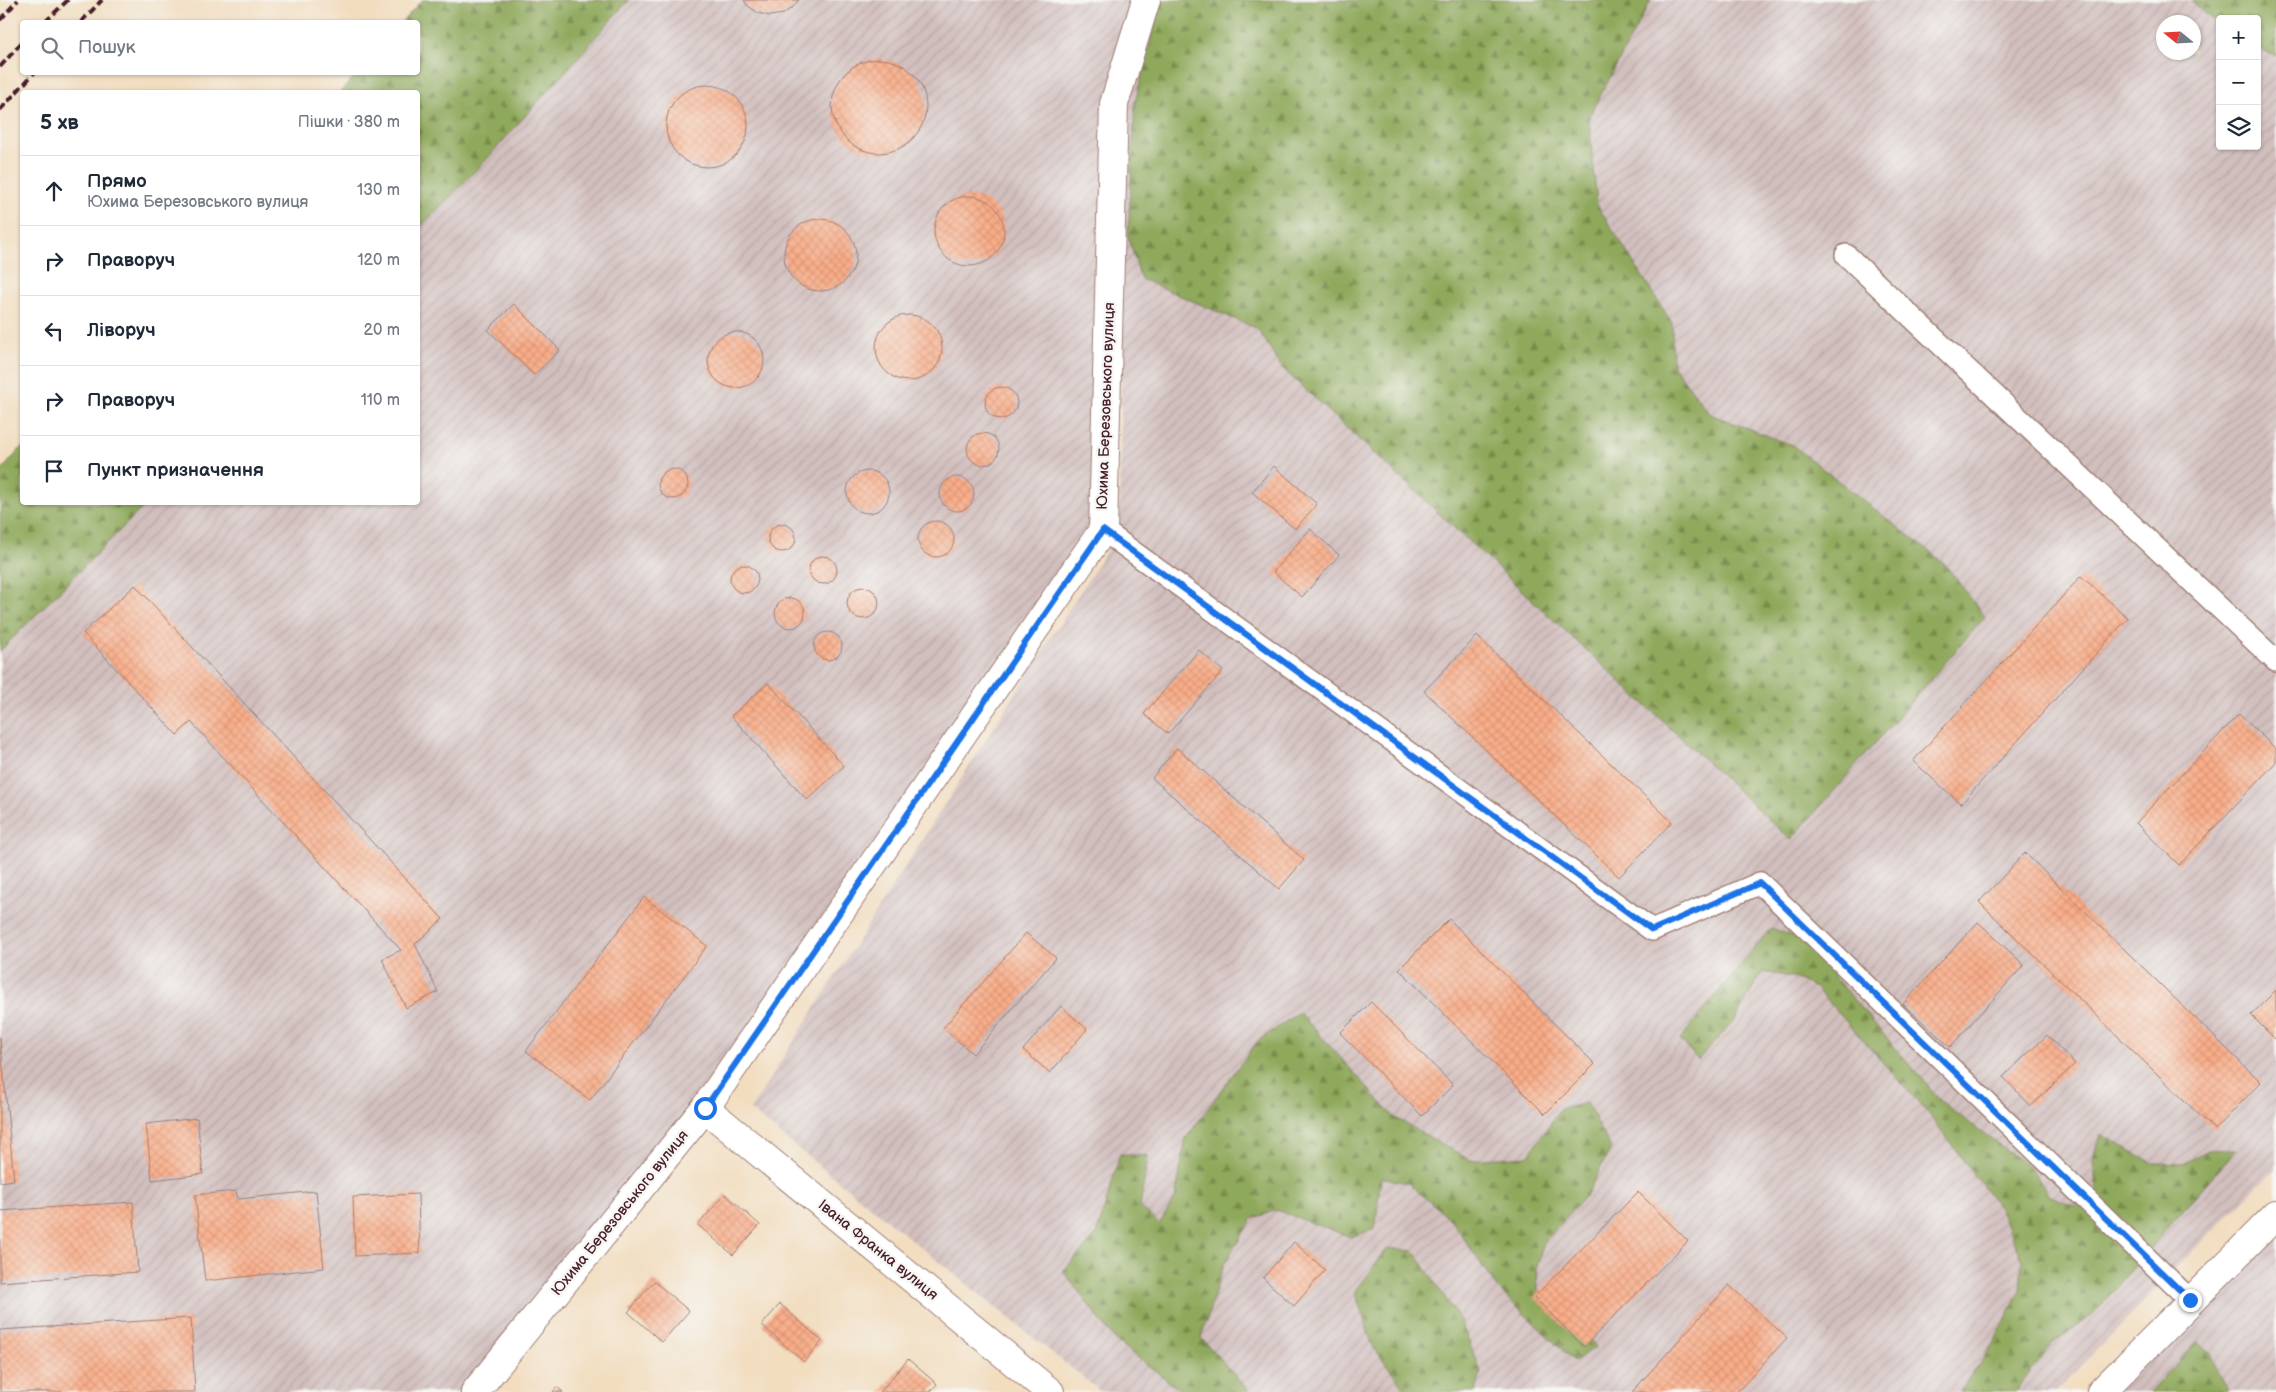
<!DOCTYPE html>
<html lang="uk">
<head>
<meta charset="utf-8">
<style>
  :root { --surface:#fff; --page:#f2f2f3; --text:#1f2937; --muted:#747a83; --line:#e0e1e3 }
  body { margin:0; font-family:"Balsamiq Sans",sans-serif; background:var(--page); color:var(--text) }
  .controls { position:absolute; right:15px; top:15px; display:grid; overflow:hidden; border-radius:5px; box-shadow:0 1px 4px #0004 }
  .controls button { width:45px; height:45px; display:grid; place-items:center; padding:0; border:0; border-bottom:1px solid var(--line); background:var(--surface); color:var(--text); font:25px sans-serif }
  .compass { position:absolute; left:2156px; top:15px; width:45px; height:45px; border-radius:50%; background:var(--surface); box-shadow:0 1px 4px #0004; rotate:288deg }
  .stop { position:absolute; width:15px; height:15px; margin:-11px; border:4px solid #1a73e8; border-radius:50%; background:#fff }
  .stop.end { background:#1a73e8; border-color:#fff; box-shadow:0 1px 5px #0008 }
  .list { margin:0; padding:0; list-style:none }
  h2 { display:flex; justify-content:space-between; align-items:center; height:65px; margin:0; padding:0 20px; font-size:21px }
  h2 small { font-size:16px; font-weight:400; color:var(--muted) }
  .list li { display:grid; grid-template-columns:32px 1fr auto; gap:15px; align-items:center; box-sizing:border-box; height:70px; padding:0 20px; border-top:1px solid var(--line) }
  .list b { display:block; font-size:19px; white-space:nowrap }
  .list p { margin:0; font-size:16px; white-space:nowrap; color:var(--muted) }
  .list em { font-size:16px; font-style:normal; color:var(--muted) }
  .icon { flex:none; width:28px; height:28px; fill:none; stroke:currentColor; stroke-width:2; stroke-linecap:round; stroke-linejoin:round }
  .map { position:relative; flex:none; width:2276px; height:1392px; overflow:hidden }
  .search { position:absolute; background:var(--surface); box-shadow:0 1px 4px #0004; left:20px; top:20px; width:400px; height:55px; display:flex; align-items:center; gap:12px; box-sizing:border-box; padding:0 18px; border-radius:5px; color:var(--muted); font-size:19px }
  .panel { position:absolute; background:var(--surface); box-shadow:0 1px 4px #0004; left:20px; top:90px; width:400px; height:415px; border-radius:5px }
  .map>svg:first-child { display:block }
</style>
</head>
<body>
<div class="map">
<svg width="2276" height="1392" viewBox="0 0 2276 1392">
  <defs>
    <pattern id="industrial-furrows" width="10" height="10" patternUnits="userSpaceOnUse" patternTransform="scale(1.25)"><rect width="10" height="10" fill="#d1bfbe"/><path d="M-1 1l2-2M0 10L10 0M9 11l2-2" fill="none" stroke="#b5a4a3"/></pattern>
    <pattern id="forest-firs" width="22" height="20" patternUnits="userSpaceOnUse" patternTransform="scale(1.25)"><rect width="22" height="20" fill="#8fa95b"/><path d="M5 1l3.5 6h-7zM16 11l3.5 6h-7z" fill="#77894b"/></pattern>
    <pattern id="building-cross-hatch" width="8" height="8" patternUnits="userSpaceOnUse" patternTransform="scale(1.25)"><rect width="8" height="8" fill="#f9ad88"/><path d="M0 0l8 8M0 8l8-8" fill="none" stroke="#d79476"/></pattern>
  </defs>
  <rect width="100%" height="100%" fill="#f6f6f2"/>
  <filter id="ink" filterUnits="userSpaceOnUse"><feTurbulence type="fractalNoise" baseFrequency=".02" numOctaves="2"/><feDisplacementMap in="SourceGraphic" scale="10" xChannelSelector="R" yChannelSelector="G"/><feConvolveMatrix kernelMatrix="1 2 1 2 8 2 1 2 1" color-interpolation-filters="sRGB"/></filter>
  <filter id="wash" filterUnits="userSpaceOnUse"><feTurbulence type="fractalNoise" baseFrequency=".0096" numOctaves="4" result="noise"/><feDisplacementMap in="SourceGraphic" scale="20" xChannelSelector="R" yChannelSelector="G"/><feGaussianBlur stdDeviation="1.12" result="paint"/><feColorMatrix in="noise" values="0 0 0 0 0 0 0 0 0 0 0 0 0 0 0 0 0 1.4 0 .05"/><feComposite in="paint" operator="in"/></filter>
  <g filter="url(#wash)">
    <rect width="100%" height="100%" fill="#f2ddbf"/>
    <!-- industrial -->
    <path fill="url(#industrial-furrows)" fill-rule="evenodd" d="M 571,0 L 1146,0 L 1114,104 L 1103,530 L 705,1108 L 475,1392 L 0,1392 L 0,649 L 128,503 L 418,502 L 418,174 Z
      M 1153,0 L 2276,0 L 2276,1169 L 2224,1219 L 2056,1392 L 1101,1392 L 750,1110 L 1119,531 L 1125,107 ZM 2220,19 L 2257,19 L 2257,146 L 2220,146 ZM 2164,22 L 2194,22 L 2194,52 L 2164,52 Z
      M 2276,1215 L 2276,1392 L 2101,1392 Z"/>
    <!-- forest -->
    <path fill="url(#forest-firs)" stroke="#6c6443" d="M 422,0 L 629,0 L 485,161 L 418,229 L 418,92 L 340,92 L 358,73 L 418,72 L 418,22 L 402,22 Z
      M 1163,0 L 1651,0 L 1589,117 L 1597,205 L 1672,323 L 1673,366 L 1710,414 L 1792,445 L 1944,563 L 1985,617 L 1791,840 L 1282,368 L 1258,329 L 1141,279 L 1128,236 L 1135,103 L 1157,15 Z
      M 2191,0 L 2276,0 L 2276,56 L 2257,48 L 2257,19 L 2220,19 L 2220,27 Z
      M 22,447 L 22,502 L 147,503 L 0,651 L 0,472 Z
      M 1771,928 L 1801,939 L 1944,1104 L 2032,1169 L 2049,1196 L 2075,1207 L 2096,1189 L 2094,1160 L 2100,1134 L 2153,1163 L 2183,1164 L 2209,1150 L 2236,1149 L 2094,1313 L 2052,1344 L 2015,1392 L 1960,1392 L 1993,1344 L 2020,1290 L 2022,1261 L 2001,1211 L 1929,1114 L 1816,988 L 1792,977 L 1762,972 L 1735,1020 L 1698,1060 L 1680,1039 Z
      M 1299,1012 L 1394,1117 L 1470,1160 L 1528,1156 L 1560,1109 L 1587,1103 L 1611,1148 L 1586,1196 L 1545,1240 L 1537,1265 L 1538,1292 L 1563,1303 L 1596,1347 L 1574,1361 L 1498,1289 L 1452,1221 L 1408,1183 L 1381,1177 L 1375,1229 L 1351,1237 L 1276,1210 L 1252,1219 L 1224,1264 L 1201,1338 L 1250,1392 L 1183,1392 L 1116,1341 L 1063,1271 L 1097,1234 L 1120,1154 L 1148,1156 L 1140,1207 L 1159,1224 L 1175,1199 L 1186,1138 L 1257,1042 Z
      M 1388,1248 L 1414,1251 L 1460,1320 L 1481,1372 L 1476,1392 L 1408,1392 L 1373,1347 L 1355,1292 Z
      M 2197,1341 L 2210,1353 L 2228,1392 L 2150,1392 Z"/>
    <g id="blocks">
      <!-- building -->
      <path fill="url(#building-cross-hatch)" d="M 744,0 L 799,0 L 793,7 L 783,14 L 770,16 L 758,13 L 747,5 Z
        M832 106a47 47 0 1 1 94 0a47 47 0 1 1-94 0Z
        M666 126a41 41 0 1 1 82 0a41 41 0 1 1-82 0Z
        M934 231a35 35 0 1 1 70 0a35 35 0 1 1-70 0Z
        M784 255a36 36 0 1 1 72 0a36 36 0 1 1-72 0Z
        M 514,304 L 560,350 L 534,375 L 488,330 Z
        M876 348a33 33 0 1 1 66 0a33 33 0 1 1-66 0Z
        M708 360a28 28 0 1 1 56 0a28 28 0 1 1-56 0Z
        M985 403a16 16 0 1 1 32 0a16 16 0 1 1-32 0Z
        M967 449a16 16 0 1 1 32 0a16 16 0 1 1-32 0Z
        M 1274,466 L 1317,504 L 1295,529 L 1252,492 Z
        M658 484a15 15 0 1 1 30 0a15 15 0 1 1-30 0Z
        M847 492a21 21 0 1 1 42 0a21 21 0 1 1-42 0Z
        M940 494a17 17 0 1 1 34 0a17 17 0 1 1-34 0Z
        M918 539a18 18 0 1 1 36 0a18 18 0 1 1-36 0Z
        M768 538a14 14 0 1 1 28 0a14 14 0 1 1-28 0Z
        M 1310,529 L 1339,555 L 1302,597 L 1273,572 Z
        M809 570a14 14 0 1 1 28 0a14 14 0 1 1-28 0Z
        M730 579a14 14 0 1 1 28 0a14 14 0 1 1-28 0Z
        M 2081,576 L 2128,618 L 1961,804 L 1913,761 Z
        M 135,585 L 443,919 L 415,944 L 438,992 L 406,1008 L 382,959 L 401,950 L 191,722 L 177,735 L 83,633 Z
        M847 603a16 16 0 1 1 32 0a16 16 0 1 1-32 0Z
        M775 613a15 15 0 1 1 30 0a15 15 0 1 1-30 0Z
        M814 646a14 14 0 1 1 28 0a14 14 0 1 1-28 0Z
        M 1477,636 L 1672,822 L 1619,877 L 1424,691 Z
        M 1199,650 L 1223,671 L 1168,734 L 1144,714 Z
        M 768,683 L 844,766 L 807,800 L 731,716 Z
        M 2239,714 L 2276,749 L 2276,762 L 2179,865 L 2136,823 Z
        M 1177,748 L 1304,860 L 1279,889 L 1152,778 Z
        M 2025,853 L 2261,1082 L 2215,1130 L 1979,902 Z
        M 644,897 L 707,946 L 590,1100 L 526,1051 Z
        M 1449,919 L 1595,1064 L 1545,1114 L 1399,969 Z
        M 1978,922 L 2024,965 L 1950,1047 L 1903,1004 Z
        M 1026,933 L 1056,958 L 973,1054 L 943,1028 Z
        M 2276,990 L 2276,1040 L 2251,1015 Z
        M 1371,1002 L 1453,1085 L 1422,1116 L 1340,1033 Z
        M 1061,1006 L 1087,1029 L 1050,1073 L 1023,1050 Z
        M 2047,1035 L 2075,1064 L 2031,1106 L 2003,1077 Z
        M 0,1037 L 14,1180 L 0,1182 Z
        M 197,1118 L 203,1174 L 152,1180 L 146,1124 Z
        M 236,1191 L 238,1199 L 316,1191 L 324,1268 L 205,1281 L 195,1195 Z
        M 1638,1192 L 1688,1241 L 1584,1347 L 1534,1297 Z
        M 418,1194 L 420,1253 L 355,1256 L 353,1197 Z
        M 725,1194 L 760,1225 L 733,1255 L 698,1225 Z
        M 133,1202 L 138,1272 L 0,1282 L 0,1211 Z
        M 1294,1242 L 1325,1270 L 1294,1306 L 1263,1278 Z
        M 654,1281 L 689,1311 L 662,1342 L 628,1312 Z
        M 1729,1285 L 1787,1338 L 1737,1392 L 1632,1392 Z
        M 780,1304 L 822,1341 L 804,1362 L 762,1325 Z
        M 191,1318 L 195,1392 L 0,1392 L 0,1330 Z
        M 908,1359 L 937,1384 L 930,1392 L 880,1392 Z
        M 557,1387 L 563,1392 L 553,1392 Z"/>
    </g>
  </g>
  <g filter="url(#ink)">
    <use href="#blocks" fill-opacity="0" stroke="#9e7e75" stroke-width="1"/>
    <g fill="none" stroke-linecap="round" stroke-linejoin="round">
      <defs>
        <path id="lane" d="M 1846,255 L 2276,661
          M 1103,530 L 1652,930 L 1760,883 L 2190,1300"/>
        <path id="street" d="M 705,1108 L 1050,1392
          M 475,1392 L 705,1108 L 1103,530 L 1114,104 L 1146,0
          M 2101,1392 L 2276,1215"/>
      </defs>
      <!-- lane casing -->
      <use href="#lane" stroke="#9e7e75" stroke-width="24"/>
      <!-- street casing -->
      <use href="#street" stroke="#9e7e75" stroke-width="30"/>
      <!-- lane -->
      <use href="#lane" stroke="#fff" stroke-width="21"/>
      <!-- street -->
      <use href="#street" stroke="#fff" stroke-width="28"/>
      <!-- rail -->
      <path stroke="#4a1f2b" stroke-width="4" stroke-dasharray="8 4" stroke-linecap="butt" d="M 0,20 L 18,0
        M 45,22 L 68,0
        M 81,22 L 102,0
        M 0,67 L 22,42
        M 0,110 L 35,72"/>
    </g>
  </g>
  <g fill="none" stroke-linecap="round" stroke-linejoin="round" filter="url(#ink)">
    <!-- route -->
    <path stroke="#1a73e8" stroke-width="6" d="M 705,1108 L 1103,530 L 1652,930 L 1760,883 L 2190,1300"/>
  </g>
  <g text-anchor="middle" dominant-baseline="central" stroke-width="5" stroke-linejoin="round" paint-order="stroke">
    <!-- street labels -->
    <g font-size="15" fill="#4a1f2b" stroke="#f6f6f2">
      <text transform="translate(1106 406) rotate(-88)">Юхима Березовського вулиця</text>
      <text transform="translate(620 1213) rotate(-51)">Юхима Березовського вулиця</text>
      <text transform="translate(878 1250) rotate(39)">Івана Франка вулиця</text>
    </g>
  </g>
</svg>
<div class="controls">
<button>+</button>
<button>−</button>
<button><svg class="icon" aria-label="layers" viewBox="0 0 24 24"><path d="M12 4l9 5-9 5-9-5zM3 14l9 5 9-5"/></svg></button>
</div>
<svg class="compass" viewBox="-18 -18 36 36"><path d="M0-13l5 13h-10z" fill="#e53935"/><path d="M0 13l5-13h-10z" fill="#747a83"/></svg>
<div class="stop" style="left:705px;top:1108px"></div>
<div class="stop end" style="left:2190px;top:1300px"></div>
<div class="search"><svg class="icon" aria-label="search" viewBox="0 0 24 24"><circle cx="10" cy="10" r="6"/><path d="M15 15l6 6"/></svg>Пошук</div>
<section class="panel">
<h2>5 хв<small>Пішки · 380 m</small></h2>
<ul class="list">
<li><svg class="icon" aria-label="ahead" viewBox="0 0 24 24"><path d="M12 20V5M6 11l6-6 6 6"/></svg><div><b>Прямо</b><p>Юхима Березовського вулиця</p></div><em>130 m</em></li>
<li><svg class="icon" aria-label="right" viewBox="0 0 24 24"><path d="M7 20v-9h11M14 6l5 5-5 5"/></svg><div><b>Праворуч</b></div><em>120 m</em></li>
<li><svg class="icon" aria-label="left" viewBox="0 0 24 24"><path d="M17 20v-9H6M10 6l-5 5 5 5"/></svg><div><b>Ліворуч</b></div><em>20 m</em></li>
<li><svg class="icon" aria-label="right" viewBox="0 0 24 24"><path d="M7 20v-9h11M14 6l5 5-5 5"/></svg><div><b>Праворуч</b></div><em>110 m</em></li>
<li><svg class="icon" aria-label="arrive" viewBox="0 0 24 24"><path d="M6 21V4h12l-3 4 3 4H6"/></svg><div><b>Пункт призначення</b></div></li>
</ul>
</section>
</div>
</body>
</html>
